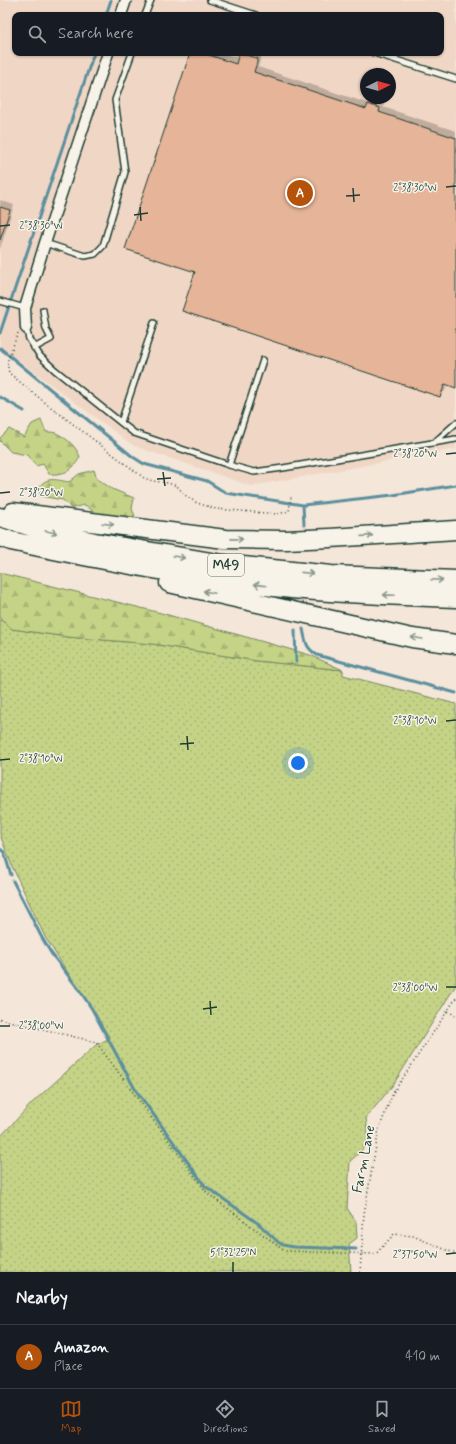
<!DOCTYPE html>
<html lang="en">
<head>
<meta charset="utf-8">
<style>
  :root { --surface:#171b24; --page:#20242c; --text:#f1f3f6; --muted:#9ea1a6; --line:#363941; --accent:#b45309 }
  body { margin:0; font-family:Mynerve,sans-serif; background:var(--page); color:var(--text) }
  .compass { position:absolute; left:360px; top:68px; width:36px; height:36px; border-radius:50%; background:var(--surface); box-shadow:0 1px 3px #0004; rotate:85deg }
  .you { position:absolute; left:298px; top:763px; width:14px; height:14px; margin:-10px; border:3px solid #fff; border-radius:50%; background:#1a73e8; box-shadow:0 0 0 6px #1a73e833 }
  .badge { display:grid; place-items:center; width:26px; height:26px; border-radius:50%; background:var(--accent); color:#fff; font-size:13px; font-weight:700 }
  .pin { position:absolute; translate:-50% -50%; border:2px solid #fff; box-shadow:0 1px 4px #0006 }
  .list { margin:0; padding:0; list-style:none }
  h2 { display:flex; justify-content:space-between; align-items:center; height:52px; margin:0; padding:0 16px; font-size:17px }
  h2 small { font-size:13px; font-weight:400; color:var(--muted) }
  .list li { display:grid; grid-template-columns:26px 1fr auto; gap:12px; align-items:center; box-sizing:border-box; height:64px; padding:0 16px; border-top:1px solid var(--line) }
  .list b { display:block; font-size:15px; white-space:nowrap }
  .list p { margin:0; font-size:13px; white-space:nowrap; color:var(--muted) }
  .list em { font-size:13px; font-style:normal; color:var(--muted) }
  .icon { flex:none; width:22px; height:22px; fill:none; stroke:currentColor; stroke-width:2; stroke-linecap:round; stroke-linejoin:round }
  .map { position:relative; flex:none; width:456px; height:1272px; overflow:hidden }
  .search { position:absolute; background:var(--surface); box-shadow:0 1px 3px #0004; left:12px; right:12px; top:12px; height:44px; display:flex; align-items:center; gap:10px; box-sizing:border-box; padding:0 14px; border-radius:8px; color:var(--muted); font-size:15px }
  .sheet { height:116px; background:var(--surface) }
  nav { display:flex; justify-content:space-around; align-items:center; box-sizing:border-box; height:56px; border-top:1px solid var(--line); background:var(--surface); font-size:11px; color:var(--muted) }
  nav a { display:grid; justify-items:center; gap:2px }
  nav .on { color:var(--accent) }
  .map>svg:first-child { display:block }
</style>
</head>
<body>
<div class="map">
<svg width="456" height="1272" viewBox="0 0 456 1272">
  <defs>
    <pattern id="grass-dots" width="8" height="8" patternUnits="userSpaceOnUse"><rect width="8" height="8" fill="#c5d387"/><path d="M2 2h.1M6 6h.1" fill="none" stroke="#a9b675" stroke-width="1.8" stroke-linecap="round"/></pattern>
    <pattern id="forest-firs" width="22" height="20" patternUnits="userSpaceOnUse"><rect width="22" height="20" fill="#c5d387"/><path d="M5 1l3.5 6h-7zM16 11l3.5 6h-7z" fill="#a9b675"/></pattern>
  </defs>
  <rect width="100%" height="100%" fill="#f4e6d8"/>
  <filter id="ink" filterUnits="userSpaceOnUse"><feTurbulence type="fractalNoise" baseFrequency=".025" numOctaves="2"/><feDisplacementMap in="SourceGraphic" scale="8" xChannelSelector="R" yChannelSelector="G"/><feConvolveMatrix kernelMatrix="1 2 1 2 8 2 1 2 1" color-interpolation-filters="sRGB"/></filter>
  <g filter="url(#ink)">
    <!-- built -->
    <path fill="#f0d7c5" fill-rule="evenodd" d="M 0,0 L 456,0 L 456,449 L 251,486 L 134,446 L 0,347 ZM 15,15 L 441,15 L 441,53 L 15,53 ZM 366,74 L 390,74 L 390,98 L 366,98 Z"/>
    <!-- grass -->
    <path fill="url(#grass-dots)" stroke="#72885e" d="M 0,619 L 12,629 L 67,637 L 152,644 L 257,661 L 343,670 L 343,675 L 456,704 L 456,985 L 393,1085 L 366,1118 C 369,1142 369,1145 350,1161 L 347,1208 L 356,1222 L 357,1238 L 349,1244 L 351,1272 L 0,1272 L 0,1137 L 33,1102 L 96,1045 L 110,1038 L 45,937 L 12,866 L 0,835 Z"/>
    <!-- forest -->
    <path fill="url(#forest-firs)" stroke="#72885e" d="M 41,420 L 46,432 C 50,432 55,432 58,434 C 68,439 77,448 80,457 C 72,471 65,475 49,474 L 43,464 L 36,466 L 27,455 L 11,452 L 0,441 L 0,438 L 9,429 L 24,437 L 32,424 Z
      M 94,470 L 97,479 L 112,489 L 134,498 L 132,509 L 135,516 L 125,520 L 101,517 L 85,505 L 71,508 L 63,500 L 40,496 L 39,487 C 47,476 57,480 69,482 L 79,474 Z
      M 0,573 L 161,613 L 310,655 L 343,670 L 257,661 L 152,644 L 67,637 L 12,629 L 0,619 Z"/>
    <!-- shadow -->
    <path fill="#0003" d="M 191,53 L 222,53 L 238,58 L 240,53 L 260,53 L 262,54 L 258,67 L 370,104 L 374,100 L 385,103 L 383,107 L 456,131 L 456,387 L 447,384 L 445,391 L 440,396 L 196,271 Z
      M 0,200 L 14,205 L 0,249 Z"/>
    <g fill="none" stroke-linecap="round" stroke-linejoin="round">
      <!-- stream -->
      <path stroke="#5c8f9e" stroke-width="3" d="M 106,15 L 111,0
        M 0,333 L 94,53
        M 0,348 L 133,457 L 144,464 L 207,481 L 226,493 L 303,505 L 393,495 L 456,485
        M 0,397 L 24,411
        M 303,505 L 304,525
        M 303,629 C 306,642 305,647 317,655 L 456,693
        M 295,630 L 296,662
        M 0,849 L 4,852 L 11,875
        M 13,881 L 41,936 L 51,953 L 80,991 L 92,1009 L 135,1089 L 205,1186 L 259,1224 L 278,1242 L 283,1245 L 293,1247 L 356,1249"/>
    </g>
    <!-- building -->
    <path fill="#e6b498" stroke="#1f3d34" d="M 190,53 L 203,53 L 236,64 L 239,53 L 241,53 L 258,59 L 254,72 L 366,109 L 368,104 L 380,108 L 379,112 L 456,138 L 456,388 L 445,384 L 440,397 L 182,311 L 195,272 L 125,249 Z
      M 0,207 L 10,210 L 0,240 Z"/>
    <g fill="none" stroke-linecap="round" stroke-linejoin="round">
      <defs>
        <path id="lane" d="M 210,0 L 256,15
          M 145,15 L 151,0
          M 374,53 L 456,79
          M 45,243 L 85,256 L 95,254 L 103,246 L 125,172 L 115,100 L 132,53
          M 0,301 L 25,308
          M 26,328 L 29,339 L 40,356 L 55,370 L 134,433 L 229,465 L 254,472 L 283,468 L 456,439
          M 34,348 L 51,339 L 46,329 L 43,310
          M 121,422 L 154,323
          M 436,441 L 456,423
          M 229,465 L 263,360"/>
        <path id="street" d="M 121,15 L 126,0
          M 26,328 L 25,308 L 45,243 L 108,53"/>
        <path id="highway" d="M 13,512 L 225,539 L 286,540 L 330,538 L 456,530
          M 0,517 L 44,531 L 95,542 L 223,564 L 331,575 L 456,580
          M 0,537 L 11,541 C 104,561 197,579 292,589 C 347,594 401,596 456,598
          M 169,583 L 412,638 L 456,644"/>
      </defs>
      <!-- lane casing -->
      <use href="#lane" stroke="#1f3d34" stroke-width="8"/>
      <!-- street casing -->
      <use href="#street" stroke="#1f3d34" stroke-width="13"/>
      <!-- highway casing -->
      <use href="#highway" stroke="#1f3d34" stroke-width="21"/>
      <!-- path -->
      <path stroke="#1f3d34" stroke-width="1.5" stroke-dasharray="1 3" stroke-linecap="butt" d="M 18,333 L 7,362 L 9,373 L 48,405 L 144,478 L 153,481 L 168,483 L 177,486 L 185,495 L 197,503 L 216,509 L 278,514 L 289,511 L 291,497
        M 448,1011 L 456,1016
        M 0,1019 L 96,1042 L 207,1193 L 285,1251 L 376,1254 L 394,1234 L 413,1236 L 456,1254
        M 360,1272 L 364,1214 L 379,1129 L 393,1093 L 456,998"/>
      <!-- lane -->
      <use href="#lane" stroke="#f7f3e8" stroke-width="5"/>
      <!-- street -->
      <use href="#street" stroke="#f7f3e8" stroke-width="10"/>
      <!-- highway -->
      <use href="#highway" stroke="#f7f3e8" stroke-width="18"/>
    </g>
    <!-- one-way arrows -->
    <defs><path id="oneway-shaft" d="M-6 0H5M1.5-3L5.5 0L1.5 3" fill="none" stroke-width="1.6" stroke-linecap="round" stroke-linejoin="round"/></defs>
    <g stroke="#8b988e">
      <use href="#oneway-shaft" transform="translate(108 524) rotate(7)"/>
      <use href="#oneway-shaft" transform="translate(51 532) rotate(12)"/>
      <use href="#oneway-shaft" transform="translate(367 536) rotate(-4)"/>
      <use href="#oneway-shaft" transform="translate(237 539) rotate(1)"/>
      <use href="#oneway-shaft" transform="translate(179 557) rotate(10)"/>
      <use href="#oneway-shaft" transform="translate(307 573) rotate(6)"/>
      <use href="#oneway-shaft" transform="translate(437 580) rotate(2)"/>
      <use href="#oneway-shaft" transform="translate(260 585) rotate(-173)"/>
      <use href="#oneway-shaft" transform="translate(209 592) rotate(-168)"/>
      <use href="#oneway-shaft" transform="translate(389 595) rotate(-178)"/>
      <use href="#oneway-shaft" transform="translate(417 638) rotate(-171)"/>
    </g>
  </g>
  <!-- ticks -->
  <path fill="none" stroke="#1f3d34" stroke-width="1.5" d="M 446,187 L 456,186M 353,188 L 354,202M 346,196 L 360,195M 140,207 L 141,221M 134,215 L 148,213M 0,226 L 10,225M 446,454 L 456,453M 163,472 L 165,486M 157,479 L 171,478M 0,493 L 10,492M 446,721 L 456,720M 187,736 L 188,750M 180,744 L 194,743M 0,760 L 10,759M 446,987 L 456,987M 210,1001 L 211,1015M 203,1009 L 217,1007M 0,1026 L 10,1026M 446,1254 L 456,1253M 233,1262 L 233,1272"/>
  <g text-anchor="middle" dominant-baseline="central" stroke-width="3" stroke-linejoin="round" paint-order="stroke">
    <!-- shield labels -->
    <rect fill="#f7f3e8" stroke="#60746a" stroke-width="1" x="208" y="554" width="36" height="22" rx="3"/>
    <g font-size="13" font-weight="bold" fill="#1f3d34">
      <text x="226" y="565">M49</text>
    </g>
    <!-- street labels -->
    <g font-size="14" fill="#1f3d34" stroke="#f7f3e8">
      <text transform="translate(364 1159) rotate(-79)">Farm Lane</text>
    </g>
  </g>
  <g font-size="10" text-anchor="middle" fill="#1f3d34" stroke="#f7f3e8" stroke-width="3" stroke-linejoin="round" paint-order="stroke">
    <text x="415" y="191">2°38'30"W</text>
    <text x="41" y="229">2°38'30"W</text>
    <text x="415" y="457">2°38'20"W</text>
    <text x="41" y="496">2°38'20"W</text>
    <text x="415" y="724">2°38'10"W</text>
    <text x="41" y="762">2°38'10"W</text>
    <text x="415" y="991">2°38'00"W</text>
    <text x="41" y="1029">2°38'00"W</text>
    <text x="233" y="1256">51°32'25"N</text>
    <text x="415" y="1258">2°37'50"W</text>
  </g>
</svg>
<svg class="compass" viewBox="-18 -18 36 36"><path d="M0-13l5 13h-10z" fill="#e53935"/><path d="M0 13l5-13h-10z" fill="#9ea1a6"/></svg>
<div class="you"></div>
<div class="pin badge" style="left:300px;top:193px">A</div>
<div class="search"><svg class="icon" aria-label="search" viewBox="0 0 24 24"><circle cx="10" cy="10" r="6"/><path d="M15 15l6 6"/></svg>Search here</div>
</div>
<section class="sheet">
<h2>Nearby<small></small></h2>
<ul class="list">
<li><span class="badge">A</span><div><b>Amazon</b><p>Place</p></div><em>410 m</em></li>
</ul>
</section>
<nav>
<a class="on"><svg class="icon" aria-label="map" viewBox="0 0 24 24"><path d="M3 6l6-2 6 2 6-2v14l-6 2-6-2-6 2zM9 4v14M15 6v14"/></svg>Map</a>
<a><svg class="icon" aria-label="directions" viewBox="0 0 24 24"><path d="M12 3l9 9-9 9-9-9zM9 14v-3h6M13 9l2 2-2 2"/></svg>Directions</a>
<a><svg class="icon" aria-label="saved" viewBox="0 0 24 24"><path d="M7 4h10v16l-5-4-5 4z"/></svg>Saved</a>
</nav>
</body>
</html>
